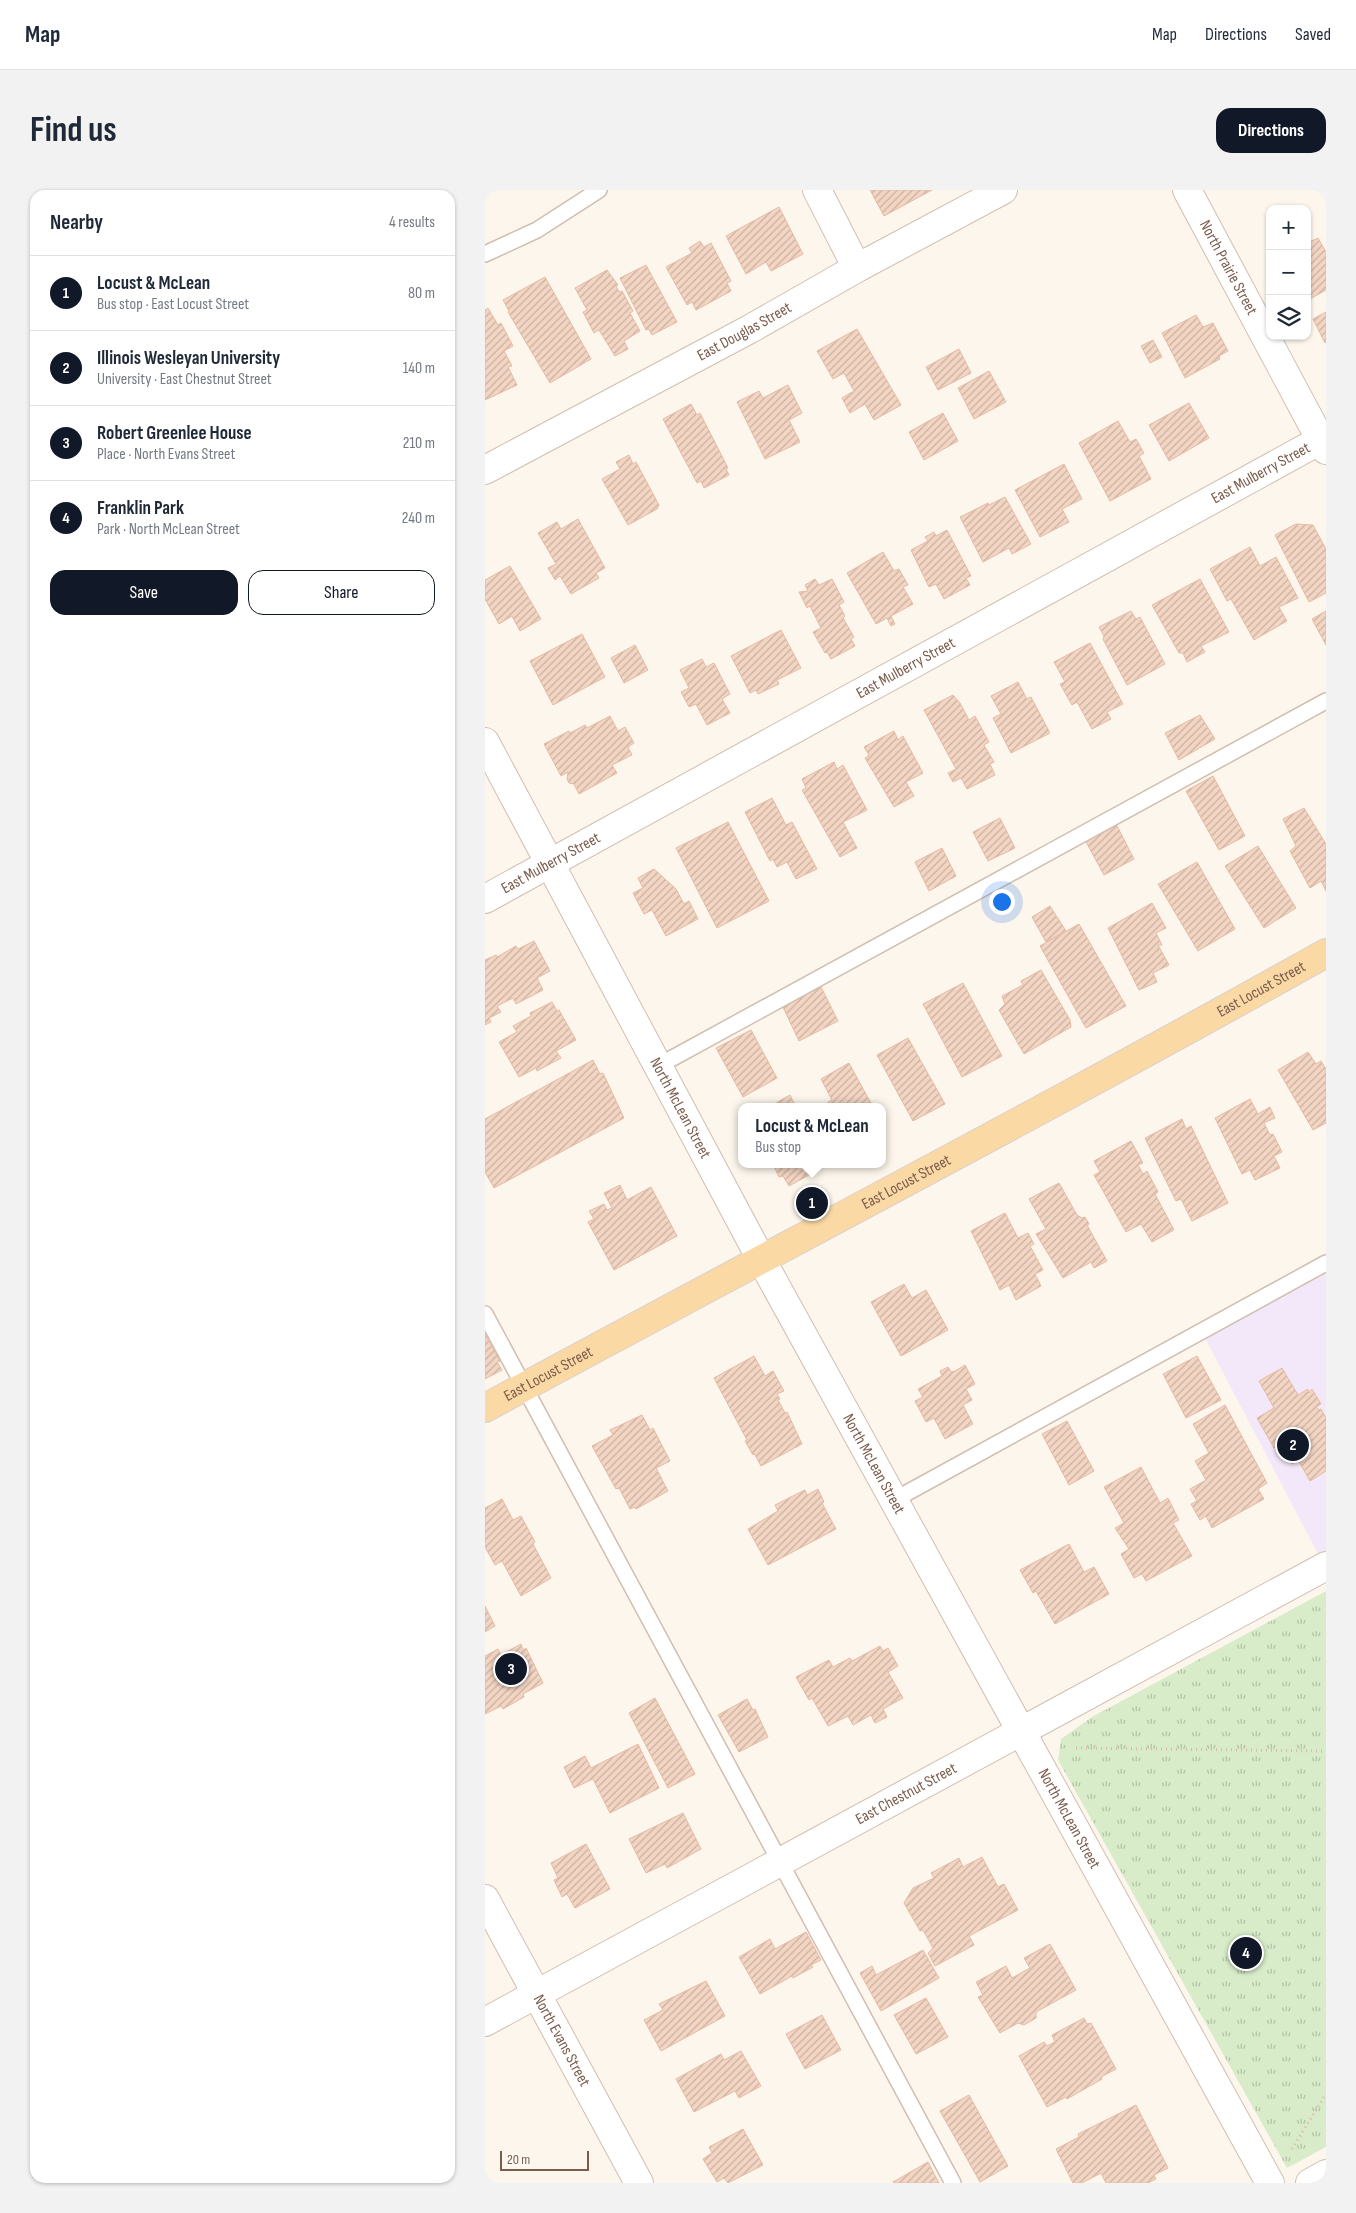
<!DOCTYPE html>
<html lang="en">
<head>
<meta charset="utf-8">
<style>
  :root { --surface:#fff; --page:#f2f2f3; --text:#1f2937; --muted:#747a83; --line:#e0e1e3; --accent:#111827 }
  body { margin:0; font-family:"Sofia Sans Condensed",sans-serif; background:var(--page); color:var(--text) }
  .controls { position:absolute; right:15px; top:15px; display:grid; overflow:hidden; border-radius:10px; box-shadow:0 1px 4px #0004 }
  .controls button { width:45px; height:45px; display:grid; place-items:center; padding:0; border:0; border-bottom:1px solid var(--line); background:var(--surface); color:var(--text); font:25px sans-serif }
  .scale { position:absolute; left:15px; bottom:12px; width:89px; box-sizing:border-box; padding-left:5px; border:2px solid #7a5c4d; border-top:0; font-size:14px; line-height:18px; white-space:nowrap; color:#7a5c4d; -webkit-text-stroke:4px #fffaf3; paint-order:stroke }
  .you { position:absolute; left:516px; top:711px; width:18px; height:18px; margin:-12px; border:4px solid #fff; border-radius:50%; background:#1a73e8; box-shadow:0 0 0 8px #1a73e833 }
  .badge { display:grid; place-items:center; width:32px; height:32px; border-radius:50%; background:var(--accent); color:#fff; font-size:16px; font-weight:700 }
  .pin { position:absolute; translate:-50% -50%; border:2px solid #fff; box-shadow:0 1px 5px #0006 }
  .popup { position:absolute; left:253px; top:913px; width:148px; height:65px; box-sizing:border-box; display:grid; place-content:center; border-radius:10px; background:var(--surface); filter:drop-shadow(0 1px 4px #0005); font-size:16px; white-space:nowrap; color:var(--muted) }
  .popup b { font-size:19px; color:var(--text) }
  .popup::after { content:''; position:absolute; left:50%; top:100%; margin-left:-10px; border:10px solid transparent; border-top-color:var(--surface) }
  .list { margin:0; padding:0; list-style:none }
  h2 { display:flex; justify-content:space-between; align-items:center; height:65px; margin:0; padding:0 20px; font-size:21px }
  h2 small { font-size:16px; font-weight:400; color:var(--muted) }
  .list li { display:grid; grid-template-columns:32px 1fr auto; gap:15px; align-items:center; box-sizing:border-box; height:75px; padding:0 20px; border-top:1px solid var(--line) }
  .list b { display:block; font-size:19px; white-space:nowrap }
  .list p { margin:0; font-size:16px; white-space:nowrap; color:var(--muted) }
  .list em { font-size:16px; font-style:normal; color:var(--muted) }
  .actions { display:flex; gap:10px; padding:15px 20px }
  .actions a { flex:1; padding:11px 0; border:1px solid var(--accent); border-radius:15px; text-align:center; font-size:18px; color:var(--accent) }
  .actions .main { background:var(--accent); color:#fff }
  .icon { flex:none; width:28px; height:28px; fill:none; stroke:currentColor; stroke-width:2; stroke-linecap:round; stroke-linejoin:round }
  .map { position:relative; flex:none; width:841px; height:1993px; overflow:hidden; border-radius:15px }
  header { display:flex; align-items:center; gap:30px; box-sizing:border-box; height:70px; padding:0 25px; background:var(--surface); border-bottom:1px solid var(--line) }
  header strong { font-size:24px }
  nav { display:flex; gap:28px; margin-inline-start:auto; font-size:18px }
  .intro { display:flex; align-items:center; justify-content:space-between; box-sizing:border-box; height:120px; padding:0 30px }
  h1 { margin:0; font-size:35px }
  .button { padding:12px 22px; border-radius:15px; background:var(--accent); color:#fff; font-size:18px; font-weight:700 }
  main { display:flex; gap:30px; padding:0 30px }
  aside { flex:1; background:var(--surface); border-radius:15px; box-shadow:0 1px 4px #0004 }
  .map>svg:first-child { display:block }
</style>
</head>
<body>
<header>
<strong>Map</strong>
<nav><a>Map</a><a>Directions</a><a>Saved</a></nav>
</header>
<div class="intro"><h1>Find us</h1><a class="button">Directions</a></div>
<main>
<aside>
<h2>Nearby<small>4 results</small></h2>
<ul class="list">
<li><span class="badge">1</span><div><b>Locust &amp; McLean</b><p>Bus stop · East Locust Street</p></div><em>80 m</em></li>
<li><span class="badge">2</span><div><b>Illinois Wesleyan University</b><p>University · East Chestnut Street</p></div><em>140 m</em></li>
<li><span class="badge">3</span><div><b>Robert Greenlee House</b><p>Place · North Evans Street</p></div><em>210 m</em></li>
<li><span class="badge">4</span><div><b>Franklin Park</b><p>Park · North McLean Street</p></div><em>240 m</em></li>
</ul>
<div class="actions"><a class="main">Save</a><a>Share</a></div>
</aside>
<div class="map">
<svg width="841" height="1993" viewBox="0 0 841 1993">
  <defs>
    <pattern id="grass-tufts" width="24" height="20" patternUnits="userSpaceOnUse" patternTransform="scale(1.25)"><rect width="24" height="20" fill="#d8ecc9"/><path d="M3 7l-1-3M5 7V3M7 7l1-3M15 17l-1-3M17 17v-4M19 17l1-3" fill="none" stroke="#b4c2a5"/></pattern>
    <pattern id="building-hatch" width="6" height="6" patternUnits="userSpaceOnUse" patternTransform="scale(1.25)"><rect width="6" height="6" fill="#f3d5c3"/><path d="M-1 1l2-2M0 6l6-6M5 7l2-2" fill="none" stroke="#cab0a1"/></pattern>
  </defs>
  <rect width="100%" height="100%" fill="#fdf6ec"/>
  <!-- education -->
  <path fill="#f3e8fa" d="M 841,1083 L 841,1362 L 834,1366 L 720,1148 Z"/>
  <!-- grass -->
  <path fill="url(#grass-tufts)" d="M 841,1401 L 841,1957 L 802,1978 L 573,1570 L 576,1549 L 607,1527 Z"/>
  <!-- building -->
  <path fill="url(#building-hatch)" stroke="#e6bba3" d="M 385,0 L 447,0 L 399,26 Z
    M 294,17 L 318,64 L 286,81 L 281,72 L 261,84 L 241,46 Z
    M 833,48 L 841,62 L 841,100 L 823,110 L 822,53 Z
    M 215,51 L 219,57 L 226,53 L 246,91 L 242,93 L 246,101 L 211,120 L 207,112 L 202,115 L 181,77 L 207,63 L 204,58 Z
    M 161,75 L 192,132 L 167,145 L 164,139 L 161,140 L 135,88 Z
    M 122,80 L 133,95 L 131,96 L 134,102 L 137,101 L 148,121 L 145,123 L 155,141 L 139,151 L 143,159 L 130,166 L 114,140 L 109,143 L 98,122 L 102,120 L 90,98 Z
    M 60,87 L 106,169 L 65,193 L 23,122 L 24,121 L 18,110 Z
    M 3,118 L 13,135 L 16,133 L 28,156 L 19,161 L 27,176 L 23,177 L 32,195 L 0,210 L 0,120 Z
    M 841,122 L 841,152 L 840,153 L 828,129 Z
    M 711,125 L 718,137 L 728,133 L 743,161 L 734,166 L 735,169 L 700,188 L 677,143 Z
    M 372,139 L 416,215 L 389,230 L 380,214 L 365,223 L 357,208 L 369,201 L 359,183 L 348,189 L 332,161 Z
    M 668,150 L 677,167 L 665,173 L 656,156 Z
    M 474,159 L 486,183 L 453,200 L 441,177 Z
    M 504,181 L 521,212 L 489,229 L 473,198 Z
    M 303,195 L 317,223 L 304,230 L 315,252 L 280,269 L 252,212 L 274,201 L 278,208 Z
    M 704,213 L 724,248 L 684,271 L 664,235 Z
    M 206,214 L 212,225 L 215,223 L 243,278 L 241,279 L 244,285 L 219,298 L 216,291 L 212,293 L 178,229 Z
    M 458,223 L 473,251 L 439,270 L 424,242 Z
    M 633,231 L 645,252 L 651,249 L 659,263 L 654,266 L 666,289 L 625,311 L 594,253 Z
    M 144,265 L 148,274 L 151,272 L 174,315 L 172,319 L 143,335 L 117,289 L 135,279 L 131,272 Z
    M 579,274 L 597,309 L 577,319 L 584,332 L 555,347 L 530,300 Z
    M 520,307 L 546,354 L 527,364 L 524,358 L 498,372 L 475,327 L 503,313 L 504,315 Z
    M 93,329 L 120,378 L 111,383 L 114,388 L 86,404 L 75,386 L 70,390 L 63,378 L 71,374 L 53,343 L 72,332 L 76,339 Z
    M 811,334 L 828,335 L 841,359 L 841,403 L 824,412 L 790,345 Z
    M 462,340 L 486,386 L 481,388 L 485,395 L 459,409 L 451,394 L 444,397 L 426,360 L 443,351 L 440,347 L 449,342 L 451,346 Z
    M 765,357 L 775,376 L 791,367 L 813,408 L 794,417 L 802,431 L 769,450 L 746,409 L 742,411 L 725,379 Z
    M 398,362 L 409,381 L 414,379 L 423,395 L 418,397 L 428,414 L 406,426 L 410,434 L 406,436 L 402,428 L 391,434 L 362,383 Z
    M 25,376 L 56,429 L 35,441 L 27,426 L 14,434 L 0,409 L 0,390 Z
    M 330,389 L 334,395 L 347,389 L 359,412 L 354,415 L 360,426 L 358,428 L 369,447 L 366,449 L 370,456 L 346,469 L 342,462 L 340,463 L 328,442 L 336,438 L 325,416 L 322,418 L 314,402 L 323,401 L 320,395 Z
    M 715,389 L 744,442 L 716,456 L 720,462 L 702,472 L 698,463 L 694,463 L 667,415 Z
    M 646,421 L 651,429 L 655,427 L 680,474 L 642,495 L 618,449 L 619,446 L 614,437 Z
    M 841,421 L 841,455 L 827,429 Z
    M 296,440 L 316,478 L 292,490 L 294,494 L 273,504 L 271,500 L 265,503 L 246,466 Z
    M 97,444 L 120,487 L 68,515 L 45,471 Z
    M 605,453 L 638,514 L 622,522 L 626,529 L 607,539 L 592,512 L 587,515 L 575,494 L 580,492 L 569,472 Z
    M 150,455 L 163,480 L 139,493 L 126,468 Z
    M 217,469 L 221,477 L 229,473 L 245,504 L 237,509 L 245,523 L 222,535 L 211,514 L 204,517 L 196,502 L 204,498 L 195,480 Z
    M 533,492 L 542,509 L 546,507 L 565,543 L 526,563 L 508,528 L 516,524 L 506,506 Z
    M 468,505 L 475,513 L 484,530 L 490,526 L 504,552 L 499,555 L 509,572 L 505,574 L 510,585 L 482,599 L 476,588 L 468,592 L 463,583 L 471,579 L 439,520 Z
    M 715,525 L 730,549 L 694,570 L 680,543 Z
    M 125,526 L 133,541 L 140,537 L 149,553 L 143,557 L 147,565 L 127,575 L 132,583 L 94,604 L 89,594 L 84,593 L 82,589 L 83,582 L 76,586 L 59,554 L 84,541 L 85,543 L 100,535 L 102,538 Z
    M 409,541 L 413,550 L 418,546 L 438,583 L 421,592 L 429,606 L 409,617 L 380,568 L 384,565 L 379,557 Z
    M 349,572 L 352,579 L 358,575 L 382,620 L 358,632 L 372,658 L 355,667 L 317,600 L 321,598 L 317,589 Z
    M 728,586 L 760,646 L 734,660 L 701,601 Z
    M 287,608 L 301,635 L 307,632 L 332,679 L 311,689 L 302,672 L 292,677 L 288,669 L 285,671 L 260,622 Z
    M 819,618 L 841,654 L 841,701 L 836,691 L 825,698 L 805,661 L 811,656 L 798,629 Z
    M 515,628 L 530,658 L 503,671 L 488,642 Z
    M 243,632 L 284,711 L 232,738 L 191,658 Z
    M 631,634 L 649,669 L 619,685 L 600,650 Z
    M 773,656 L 811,718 L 779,738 L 740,676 Z
    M 457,658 L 471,686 L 444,701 L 430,672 Z
    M 712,672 L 750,739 L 713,761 L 673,694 Z
    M 169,679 L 191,699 L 199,714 L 204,711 L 213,729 L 181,746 L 167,720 L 159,724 L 148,703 L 158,698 L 153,688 Z
    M 667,713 L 681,738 L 671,743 L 677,755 L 673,755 L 684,775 L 668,783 L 672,792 L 654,800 L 623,738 Z
    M 565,716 L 581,741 L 561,752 L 547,727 Z
    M 594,734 L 641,816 L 601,838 L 555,756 Z
    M 49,751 L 65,781 L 52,788 L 58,800 L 31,814 L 28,808 L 12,816 L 16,822 L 4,828 L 6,832 L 0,835 L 0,770 L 11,765 L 12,767 L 31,756 L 33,759 Z
    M 556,780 L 585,830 L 586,837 L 539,864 L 514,820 L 520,814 L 517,806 L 538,795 L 536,791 Z
    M 478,793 L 517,866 L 477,887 L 438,814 Z
    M 336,797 L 353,831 L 314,851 L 297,815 Z
    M 67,812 L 72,821 L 74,820 L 91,850 L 71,861 L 76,868 L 52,881 L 51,878 L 34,887 L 14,852 L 32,842 L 28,836 L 46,826 L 45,823 Z
    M 266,840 L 292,888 L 258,907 L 231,858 Z
    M 423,848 L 460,914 L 428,931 L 392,865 Z
    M 823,862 L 831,874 L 836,871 L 841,879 L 841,933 L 828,940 L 793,880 Z
    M 108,870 L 115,884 L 118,883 L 139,928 L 9,998 L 0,982 L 0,929 Z
    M 364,873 L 388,917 L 346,917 L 343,912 L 347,910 L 336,889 Z
    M 305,905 L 310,915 L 312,914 L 314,917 L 284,917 Z
    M 765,909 L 773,924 L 785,917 L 790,928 L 779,933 L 785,945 L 788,944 L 797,962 L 789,966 L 795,978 L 770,990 L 765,980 L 757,984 L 730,928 Z
    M 697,929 L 701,939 L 706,936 L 743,1013 L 707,1031 L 696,1009 L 691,1011 L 660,948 Z
    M 646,951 L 658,973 L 653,975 L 658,984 L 662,981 L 673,1002 L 670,1004 L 689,1040 L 667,1052 L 656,1034 L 641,1042 L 609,985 L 615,982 L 609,971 Z
    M 288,974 L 341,974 L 342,975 L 304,996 L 298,986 L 294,987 Z
    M 574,993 L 592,1025 L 597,1028 L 600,1027 L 604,1034 L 602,1035 L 622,1071 L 609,1078 L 606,1072 L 578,1088 L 551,1044 L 561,1039 L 544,1009 Z
    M 135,995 L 142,1010 L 166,997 L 192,1046 L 129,1080 L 103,1032 L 109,1029 L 104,1021 L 119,1014 L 122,1020 L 127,1018 L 119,1003 Z
    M 520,1023 L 533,1048 L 543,1043 L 549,1054 L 545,1056 L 558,1080 L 550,1084 L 556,1096 L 531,1110 L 524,1095 L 515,1100 L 486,1041 Z
    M 419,1094 L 427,1108 L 441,1100 L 463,1140 L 416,1166 L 386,1112 Z
    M 0,1144 L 15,1171 L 12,1172 L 17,1180 L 0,1189 Z
    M 269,1166 L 280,1186 L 288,1181 L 299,1201 L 292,1204 L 295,1209 L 293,1210 L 300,1223 L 302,1222 L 317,1254 L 276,1276 L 269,1263 L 268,1265 L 260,1251 L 262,1250 L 229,1188 Z
    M 712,1166 L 736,1210 L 701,1228 L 678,1184 Z
    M 480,1175 L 490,1194 L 481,1199 L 487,1210 L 478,1215 L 488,1234 L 460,1249 L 449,1228 L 441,1232 L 430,1211 L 438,1207 L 433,1199 L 457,1186 L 455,1181 L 463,1177 L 466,1182 L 470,1181 Z
    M 797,1178 L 813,1205 L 823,1199 L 824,1203 L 827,1199 L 836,1214 L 831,1217 L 834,1220 L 836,1219 L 841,1228 L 841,1281 L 825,1291 L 813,1270 L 807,1274 L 796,1254 L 789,1258 L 772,1228 L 789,1218 L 774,1191 Z
    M 740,1215 L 782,1293 L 773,1299 L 779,1309 L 727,1338 L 721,1326 L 715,1330 L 706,1314 L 712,1311 L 705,1299 L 721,1290 L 710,1271 L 724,1263 L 708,1234 Z
    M 157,1225 L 165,1240 L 168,1238 L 185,1271 L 171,1278 L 183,1301 L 151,1319 L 150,1317 L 145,1319 L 134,1298 L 131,1299 L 107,1256 L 128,1245 L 125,1240 Z
    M 582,1231 L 609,1281 L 584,1295 L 557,1244 Z
    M 656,1277 L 675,1313 L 683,1308 L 694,1330 L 688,1333 L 707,1366 L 661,1391 L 657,1384 L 649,1388 L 636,1364 L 644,1359 L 630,1338 L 639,1333 L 619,1297 Z
    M 333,1299 L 339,1312 L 337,1313 L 351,1339 L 283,1375 L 263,1339 L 293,1321 L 290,1315 L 320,1300 L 322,1305 Z
    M 17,1309 L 28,1330 L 36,1326 L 50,1352 L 48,1354 L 66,1388 L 36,1406 L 17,1371 L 10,1375 L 0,1357 L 0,1318 Z
    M 584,1354 L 599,1382 L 609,1377 L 624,1404 L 570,1434 L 551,1401 L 548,1403 L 535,1380 Z
    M 0,1416 L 10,1436 L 0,1442 Z
    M 36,1454 L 38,1460 L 41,1458 L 58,1493 L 38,1504 L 39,1507 L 18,1519 L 16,1516 L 0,1524 L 0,1466 L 13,1459 L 16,1465 Z
    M 395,1456 L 398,1461 L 403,1458 L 413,1476 L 403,1482 L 418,1508 L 398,1519 L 402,1527 L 390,1533 L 386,1525 L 368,1535 L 363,1526 L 343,1536 L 327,1508 L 324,1510 L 311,1487 L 344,1470 L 348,1477 L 365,1468 L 367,1471 Z
    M 170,1508 L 210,1584 L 183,1598 L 144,1523 Z
    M 262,1509 L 268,1520 L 270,1519 L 283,1547 L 254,1562 L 233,1525 Z
    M 153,1554 L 174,1598 L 125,1623 L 108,1589 L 89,1598 L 79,1577 L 100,1566 L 106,1578 Z
    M 198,1623 L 216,1659 L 182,1678 L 180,1674 L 161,1683 L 144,1649 Z
    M 101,1654 L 125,1699 L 90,1718 L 82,1704 L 77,1707 L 69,1690 L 73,1688 L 66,1673 Z
    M 497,1667 L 513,1697 L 519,1694 L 533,1720 L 484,1746 L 489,1755 L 450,1776 L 443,1763 L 448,1758 L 438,1740 L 435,1741 L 419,1713 L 428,1698 L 449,1688 L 446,1683 L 474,1668 L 478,1677 Z
    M 321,1742 L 336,1770 L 326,1775 L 328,1777 L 308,1788 L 307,1786 L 275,1804 L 254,1767 L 285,1749 L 290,1759 Z
    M 565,1754 L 591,1800 L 551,1822 L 551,1828 L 539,1835 L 533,1833 L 515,1843 L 493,1807 L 498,1805 L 491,1792 L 521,1776 L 527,1788 L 545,1778 L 539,1768 Z
    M 438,1760 L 454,1788 L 396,1821 L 375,1783 L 387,1776 L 391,1785 Z
    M 221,1791 L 240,1826 L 176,1861 L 159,1830 L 178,1820 L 174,1814 Z
    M 441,1808 L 463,1847 L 431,1864 L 409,1825 Z
    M 337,1825 L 356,1860 L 320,1879 L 301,1844 Z
    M 599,1828 L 602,1834 L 606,1833 L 631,1879 L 616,1887 L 617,1889 L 582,1909 L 581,1907 L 562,1917 L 534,1866 L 559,1852 L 562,1856 L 570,1852 L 567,1845 Z
    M 256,1861 L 276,1896 L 254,1908 L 250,1901 L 209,1922 L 191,1889 L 236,1864 L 239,1870 Z
    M 484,1905 L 523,1976 L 495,1992 L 455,1921 Z
    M 651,1915 L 683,1978 L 669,1985 L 671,1989 L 663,1993 L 621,1993 L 616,1983 L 597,1993 L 588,1993 L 571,1959 L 594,1947 L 593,1944 Z
    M 258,1939 L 278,1975 L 243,1993 L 239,1988 L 232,1992 L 218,1969 L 227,1963 L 224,1957 Z
    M 443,1972 L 454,1993 L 409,1993 L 408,1992 Z"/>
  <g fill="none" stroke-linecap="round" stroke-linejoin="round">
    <defs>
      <path id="service" d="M 0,64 L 52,40 L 114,0
        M 173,876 L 841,511
        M 0,1124 L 468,1993
        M 409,1310 L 841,1073"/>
      <g id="minor">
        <path d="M 332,0 L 372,78"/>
        <path id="s1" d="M 702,0 L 841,260"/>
        <path id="s2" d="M 0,280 L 265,139 L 372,78 L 518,0"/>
        <path id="s3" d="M 0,552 L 276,1069 L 785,1993"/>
        <path id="s4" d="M 0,709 L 841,247"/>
        <path id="s5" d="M 0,1709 L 154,1993"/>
        <path id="s6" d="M 0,1832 L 841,1376"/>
        <path d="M 825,1993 L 841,1984"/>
      </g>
      <g id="primary">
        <path id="s7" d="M 0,1218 C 280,1066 563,919 841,763"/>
      </g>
    </defs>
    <!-- service casing -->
    <use href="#service" stroke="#d1beb0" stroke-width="18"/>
    <!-- minor casing -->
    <use href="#minor" stroke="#d1beb0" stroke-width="30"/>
    <!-- primary casing -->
    <use href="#primary" stroke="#dad1cd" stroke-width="30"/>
    <!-- path -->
    <path stroke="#d9b8a5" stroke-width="3" stroke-dasharray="1 4" stroke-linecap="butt" d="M 591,1558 L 841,1561
      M 807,1959 L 841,1904"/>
    <!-- service -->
    <use href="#service" stroke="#fff" stroke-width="15"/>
    <!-- minor -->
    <use href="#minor" stroke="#fff" stroke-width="28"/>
    <!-- primary -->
    <use href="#primary" stroke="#fbd9a5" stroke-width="28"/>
  </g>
  <g text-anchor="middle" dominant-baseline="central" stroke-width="4.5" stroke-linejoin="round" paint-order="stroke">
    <!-- street labels -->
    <g font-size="16" fill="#7a5c4d" stroke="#fffaf3">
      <text stroke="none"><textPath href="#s1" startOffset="88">North Prairie Street</textPath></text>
      <text stroke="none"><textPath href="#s2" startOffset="294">East Douglas Street</textPath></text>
      <text stroke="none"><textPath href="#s4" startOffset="885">East Mulberry Street</textPath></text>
      <text stroke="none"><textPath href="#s4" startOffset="480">East Mulberry Street</textPath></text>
      <text stroke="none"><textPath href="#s4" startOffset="75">East Mulberry Street</textPath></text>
      <text stroke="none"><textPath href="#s7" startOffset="882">East Locust Street</textPath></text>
      <text stroke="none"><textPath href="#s3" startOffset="415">North McLean Street</textPath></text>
      <text stroke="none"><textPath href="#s7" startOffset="478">East Locust Street</textPath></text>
      <text stroke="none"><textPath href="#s7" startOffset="72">East Locust Street</textPath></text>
      <text stroke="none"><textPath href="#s3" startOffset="820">North McLean Street</textPath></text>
      <text stroke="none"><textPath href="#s6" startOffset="479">East Chestnut Street</textPath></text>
      <text stroke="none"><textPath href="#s3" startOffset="1225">North McLean Street</textPath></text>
      <text stroke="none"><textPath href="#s5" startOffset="161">North Evans Street</textPath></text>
    </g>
  </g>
</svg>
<div class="controls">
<button>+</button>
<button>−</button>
<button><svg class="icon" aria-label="layers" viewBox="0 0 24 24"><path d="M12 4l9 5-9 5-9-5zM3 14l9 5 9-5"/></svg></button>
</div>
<div class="scale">20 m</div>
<div class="you"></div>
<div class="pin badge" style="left:327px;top:1013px">1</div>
<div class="popup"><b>Locust &amp; McLean</b>Bus stop</div>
<div class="pin badge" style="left:808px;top:1255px">2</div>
<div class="pin badge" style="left:26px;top:1479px">3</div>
<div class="pin badge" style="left:761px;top:1763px">4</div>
</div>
</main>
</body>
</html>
